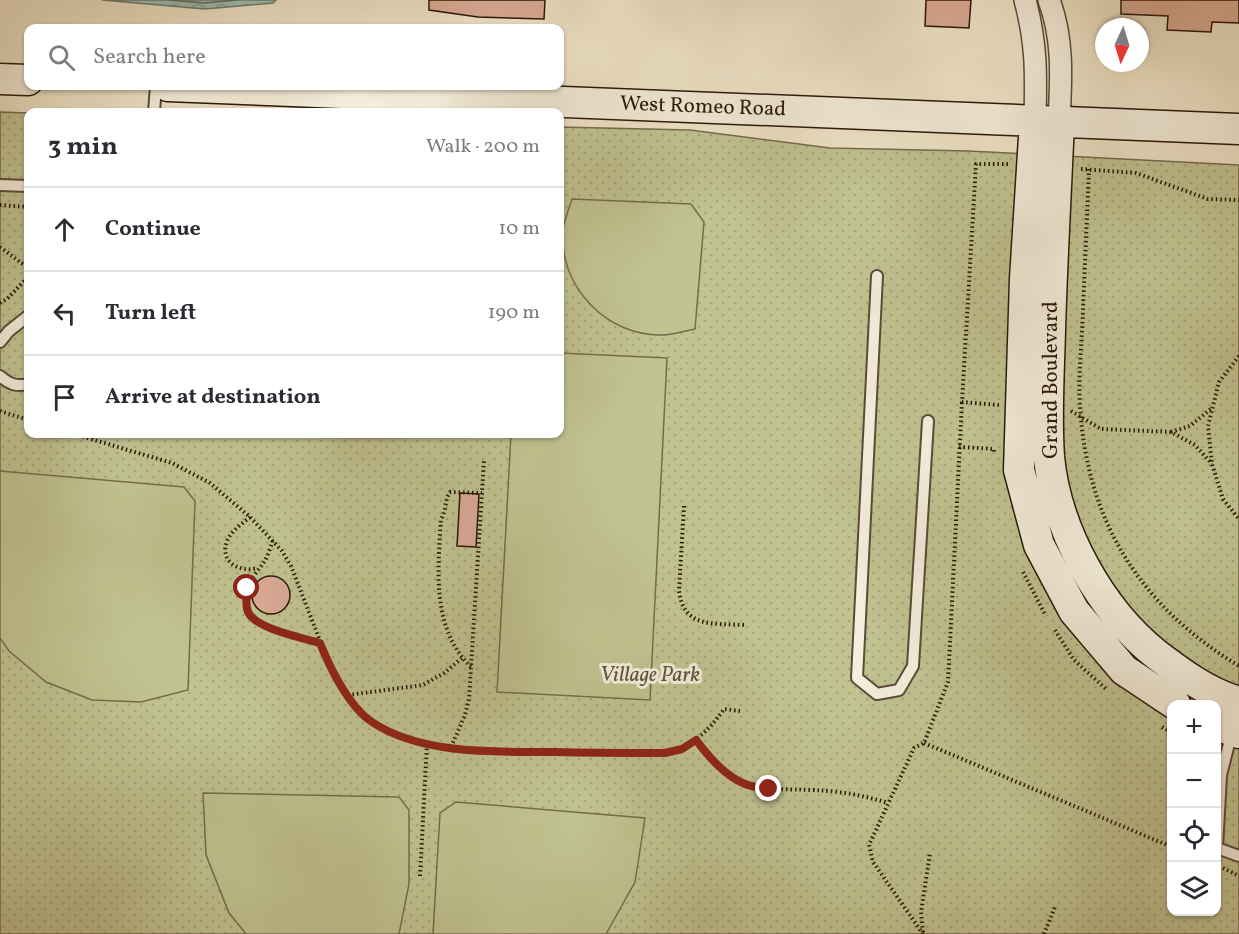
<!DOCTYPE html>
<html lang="en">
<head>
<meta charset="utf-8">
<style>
  :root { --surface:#fff; --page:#f7f7f7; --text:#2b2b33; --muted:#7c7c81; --line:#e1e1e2 }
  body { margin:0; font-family:Vollkorn,serif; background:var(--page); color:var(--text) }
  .controls { position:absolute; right:18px; bottom:18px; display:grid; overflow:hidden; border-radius:12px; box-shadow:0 2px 4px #0004 }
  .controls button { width:54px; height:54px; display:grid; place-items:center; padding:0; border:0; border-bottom:2px solid var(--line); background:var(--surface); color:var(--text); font:30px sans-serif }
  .compass { position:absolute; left:1095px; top:18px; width:54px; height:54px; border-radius:50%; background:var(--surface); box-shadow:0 2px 4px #0004; rotate:184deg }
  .stop { position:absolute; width:18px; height:18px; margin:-14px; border:4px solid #8f2418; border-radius:50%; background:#fff }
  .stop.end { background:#8f2418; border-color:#fff; box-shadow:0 2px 6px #0008 }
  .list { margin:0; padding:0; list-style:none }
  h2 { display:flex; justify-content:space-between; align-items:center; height:78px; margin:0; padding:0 24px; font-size:26px }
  h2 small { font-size:20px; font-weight:400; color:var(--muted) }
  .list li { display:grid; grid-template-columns:39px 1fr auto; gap:18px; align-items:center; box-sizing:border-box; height:84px; padding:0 24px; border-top:2px solid var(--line) }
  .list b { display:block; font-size:22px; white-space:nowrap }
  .list em { font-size:20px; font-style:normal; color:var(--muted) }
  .icon { flex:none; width:33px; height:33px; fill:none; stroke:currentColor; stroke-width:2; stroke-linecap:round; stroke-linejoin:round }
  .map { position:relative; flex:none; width:1239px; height:934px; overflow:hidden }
  .search { position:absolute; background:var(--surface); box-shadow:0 2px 4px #0004; left:24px; top:24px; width:540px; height:66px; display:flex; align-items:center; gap:15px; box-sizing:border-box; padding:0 21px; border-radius:12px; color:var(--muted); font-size:22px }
  .panel { position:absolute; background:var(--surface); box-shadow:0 2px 4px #0004; left:24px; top:108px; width:540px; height:330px; border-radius:12px }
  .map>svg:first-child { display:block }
</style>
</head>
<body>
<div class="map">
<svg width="1239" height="934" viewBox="0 0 1239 934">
  <defs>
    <pattern id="green-dots" width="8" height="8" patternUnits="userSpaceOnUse" patternTransform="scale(1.5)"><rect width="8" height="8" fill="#c1c392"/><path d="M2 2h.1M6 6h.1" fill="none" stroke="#a6a77c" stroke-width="1.8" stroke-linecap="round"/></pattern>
    <pattern id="water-waves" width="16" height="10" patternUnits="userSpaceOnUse" patternTransform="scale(1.5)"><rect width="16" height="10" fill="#9ac0b6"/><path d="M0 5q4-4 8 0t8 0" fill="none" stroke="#85a49b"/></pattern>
  </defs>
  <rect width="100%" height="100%" fill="#f0e6ca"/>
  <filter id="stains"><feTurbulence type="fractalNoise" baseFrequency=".00333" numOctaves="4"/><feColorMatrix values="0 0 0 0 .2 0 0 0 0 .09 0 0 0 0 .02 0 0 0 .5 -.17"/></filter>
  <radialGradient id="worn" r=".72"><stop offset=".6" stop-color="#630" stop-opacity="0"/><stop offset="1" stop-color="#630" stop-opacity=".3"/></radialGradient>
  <!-- green -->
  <path fill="url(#green-dots)" stroke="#756c4c" stroke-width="1.5" fill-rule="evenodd" d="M 0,112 L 28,113 L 28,434 L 560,434 L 560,127 L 690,130 L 830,148 L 969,151 L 1239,165 L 1239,934 L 0,934 ZM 1172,704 L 1216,704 L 1216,912 L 1172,912 Z"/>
  <!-- pitch -->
  <path fill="#c1c392" stroke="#756c4c" stroke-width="1.5" d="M 572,199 L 691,204 L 704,222 L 695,329 C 684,331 673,335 663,335 C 607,337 558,286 563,230 C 564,220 569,209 572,199 Z
    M 560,353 L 667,358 L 650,700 L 497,692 L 511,434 L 560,434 Z
    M 0,471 L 184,487 L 195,501 L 188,690 L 141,702 L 92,700 L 46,682 L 9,651 L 0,638 Z
    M 203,793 L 399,797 L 409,810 L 409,884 L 399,934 L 246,934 L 229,913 L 206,855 Z
    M 456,802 L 645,818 L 635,882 L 606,934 L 433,934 L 440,813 Z"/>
  <!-- water -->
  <path fill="url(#water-waves)" stroke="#6d7c70" stroke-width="1.5" d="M 102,0 L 276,0 L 273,3 L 205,9 Z"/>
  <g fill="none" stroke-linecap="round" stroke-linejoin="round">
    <!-- shore -->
    <path stroke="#626b5e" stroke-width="1.5" d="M 169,0 L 205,3 L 237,0"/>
  </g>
  <!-- building -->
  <path fill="#dbab96" stroke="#291607" stroke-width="1.5" d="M 429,0 L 545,0 L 544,19 L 478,17 L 429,10 Z
    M 926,0 L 971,0 L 969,28 L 925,26 Z
    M 1121,0 L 1239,0 L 1239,23 L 1212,22 L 1211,32 L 1167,30 L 1168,16 L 1121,14 Z
    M 460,493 L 479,494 L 476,547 L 457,546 Z
    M252 595a19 19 0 1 1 38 0a19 19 0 1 1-38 0Z"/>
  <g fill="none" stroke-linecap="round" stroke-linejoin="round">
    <defs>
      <path id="lane" d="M 154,112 L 156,86
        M 0,185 L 28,186
        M 877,276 L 857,678 L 877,694 L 899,690 L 913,666 L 928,421
        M 0,342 L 9,331 L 28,316
        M 0,376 C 9,384 16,387 28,384
        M 1232,732 L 1221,775 L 1217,848 L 1239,856"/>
      <path id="street" d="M 1025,0 C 1037,45 1036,75 1035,121
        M 1049,0 C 1064,40 1061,80 1059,121"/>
      <path id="secondary" d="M 0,79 L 28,80
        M 168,86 L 1239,129
        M 1035,121 L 1025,279 L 1019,470 L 1039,545 L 1074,611 L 1124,670 L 1175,704
        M 1059,121 C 1056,191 1052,260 1050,330 C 1049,372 1046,415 1049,457 C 1056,530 1100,610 1157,655 C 1182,674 1208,693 1239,702
        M 1216,725 L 1239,733"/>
    </defs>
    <!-- lane casing -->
    <use href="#lane" stroke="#5b4a38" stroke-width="14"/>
    <!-- street casing -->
    <use href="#street" stroke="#5b4a38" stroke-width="24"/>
    <!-- secondary casing -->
    <use href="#secondary" stroke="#291607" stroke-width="33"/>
    <!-- path -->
    <path stroke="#291607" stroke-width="4" stroke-dasharray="1.5 3" stroke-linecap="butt" d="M 1081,169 L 1136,173 L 1208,199 L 1239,200
      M 1089,169 C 1087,216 1085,263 1083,310 C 1082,342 1078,374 1080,406 C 1087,522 1140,606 1239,666
      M 0,205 L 28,207
      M 0,247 L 28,268
      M 0,303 L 7,299 L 28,277
      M 1239,356 L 1219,382 L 1208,426 L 1212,464 L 1223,499 L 1239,519
      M 999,405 L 962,402 L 976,164 L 1008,164
      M 0,411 L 28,420
      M 1071,411 L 1101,429 L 1171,432 L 1195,445 L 1212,464
      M 1171,432 L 1190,426 L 1213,407
      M 74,434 L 172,463 L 210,483 L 250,517 L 282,551 L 291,566 L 329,664 L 358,711 L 372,723 L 393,733 L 427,744 L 451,747 L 504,752 L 665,753 C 692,746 708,732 724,709 L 740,711
      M 90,434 L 97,439
      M 959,447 L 994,449 L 994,452
      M 684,506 L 679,591 C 684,629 714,623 745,625
      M 250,517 C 243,523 231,531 227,541 C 219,562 240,573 257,568
      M 273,541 C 270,547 268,556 264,562 C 259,570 250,578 247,589 C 239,629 292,634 320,642
      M 1023,572 L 1046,616
      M 1055,630 L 1074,660 L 1106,689
      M 471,667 C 431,628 438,570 441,519 C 447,510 444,501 450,492 L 482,493
      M 348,695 L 423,685 L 444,673 L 462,658
      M 1162,727 L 1172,733
      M 696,740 C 741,804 773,784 838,792 C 855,794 872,798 888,803
      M 924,743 L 1172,847
      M 451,747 L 465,715 L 469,699 L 484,460
      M 1223,868 L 1239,876
      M 420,876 L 427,744
      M 923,932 L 921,912 L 930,853
      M 923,934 L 873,862 L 869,845 L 914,748 L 924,743 L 948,682 L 962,402
      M 1044,934 L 1055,907"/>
    <!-- lane -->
    <use href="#lane" stroke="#f5efdd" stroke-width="10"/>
    <!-- street -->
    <use href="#street" stroke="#f5efdd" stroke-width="21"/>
    <!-- secondary -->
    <use href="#secondary" stroke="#f5efdd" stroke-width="30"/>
  </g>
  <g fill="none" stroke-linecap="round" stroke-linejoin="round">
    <!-- route -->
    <path stroke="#8f2418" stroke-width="8" d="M 247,588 C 247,595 245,605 248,612 C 256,629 303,638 320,643 C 330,668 349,707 372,722 C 421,755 498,752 555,752 C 592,753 628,753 665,753 L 682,749 L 696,740 C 709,757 725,776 745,784 C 752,787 761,788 769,789"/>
  </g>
  <g text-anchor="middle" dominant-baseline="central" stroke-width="6" stroke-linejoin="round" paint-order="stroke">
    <!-- street labels -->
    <g font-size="21" fill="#291607" stroke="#f5efdd">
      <text transform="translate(703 107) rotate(2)">West Romeo Road</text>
      <text transform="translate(1051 380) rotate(-90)">Grand Boulevard</text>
    </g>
    <!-- park labels -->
    <g font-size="21" font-style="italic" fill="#5e5338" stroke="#f5efdd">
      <text x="650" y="675">Village Park</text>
    </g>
  </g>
  <rect width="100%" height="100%" filter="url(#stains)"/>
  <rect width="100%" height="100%" fill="url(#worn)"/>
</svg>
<div class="controls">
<button>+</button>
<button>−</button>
<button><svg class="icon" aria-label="locate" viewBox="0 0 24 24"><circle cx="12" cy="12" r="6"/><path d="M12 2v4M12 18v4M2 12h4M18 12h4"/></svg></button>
<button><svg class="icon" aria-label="layers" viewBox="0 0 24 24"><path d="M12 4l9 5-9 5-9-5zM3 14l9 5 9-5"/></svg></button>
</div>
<svg class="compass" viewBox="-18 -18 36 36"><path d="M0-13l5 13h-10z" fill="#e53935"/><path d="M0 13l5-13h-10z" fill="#7c7c81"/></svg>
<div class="stop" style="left:247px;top:588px"></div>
<div class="stop end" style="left:769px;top:789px"></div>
<div class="search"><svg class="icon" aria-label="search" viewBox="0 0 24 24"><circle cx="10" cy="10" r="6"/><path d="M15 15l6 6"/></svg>Search here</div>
<section class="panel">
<h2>3 min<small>Walk · 200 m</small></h2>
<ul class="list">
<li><svg class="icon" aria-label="ahead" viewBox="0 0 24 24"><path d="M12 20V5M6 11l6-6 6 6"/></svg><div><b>Continue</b></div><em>10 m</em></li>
<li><svg class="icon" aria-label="left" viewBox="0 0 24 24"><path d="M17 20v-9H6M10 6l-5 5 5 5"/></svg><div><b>Turn left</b></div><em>190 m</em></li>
<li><svg class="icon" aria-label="arrive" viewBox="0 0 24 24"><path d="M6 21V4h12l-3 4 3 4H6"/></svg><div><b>Arrive at destination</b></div></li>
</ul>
</section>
</div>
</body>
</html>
